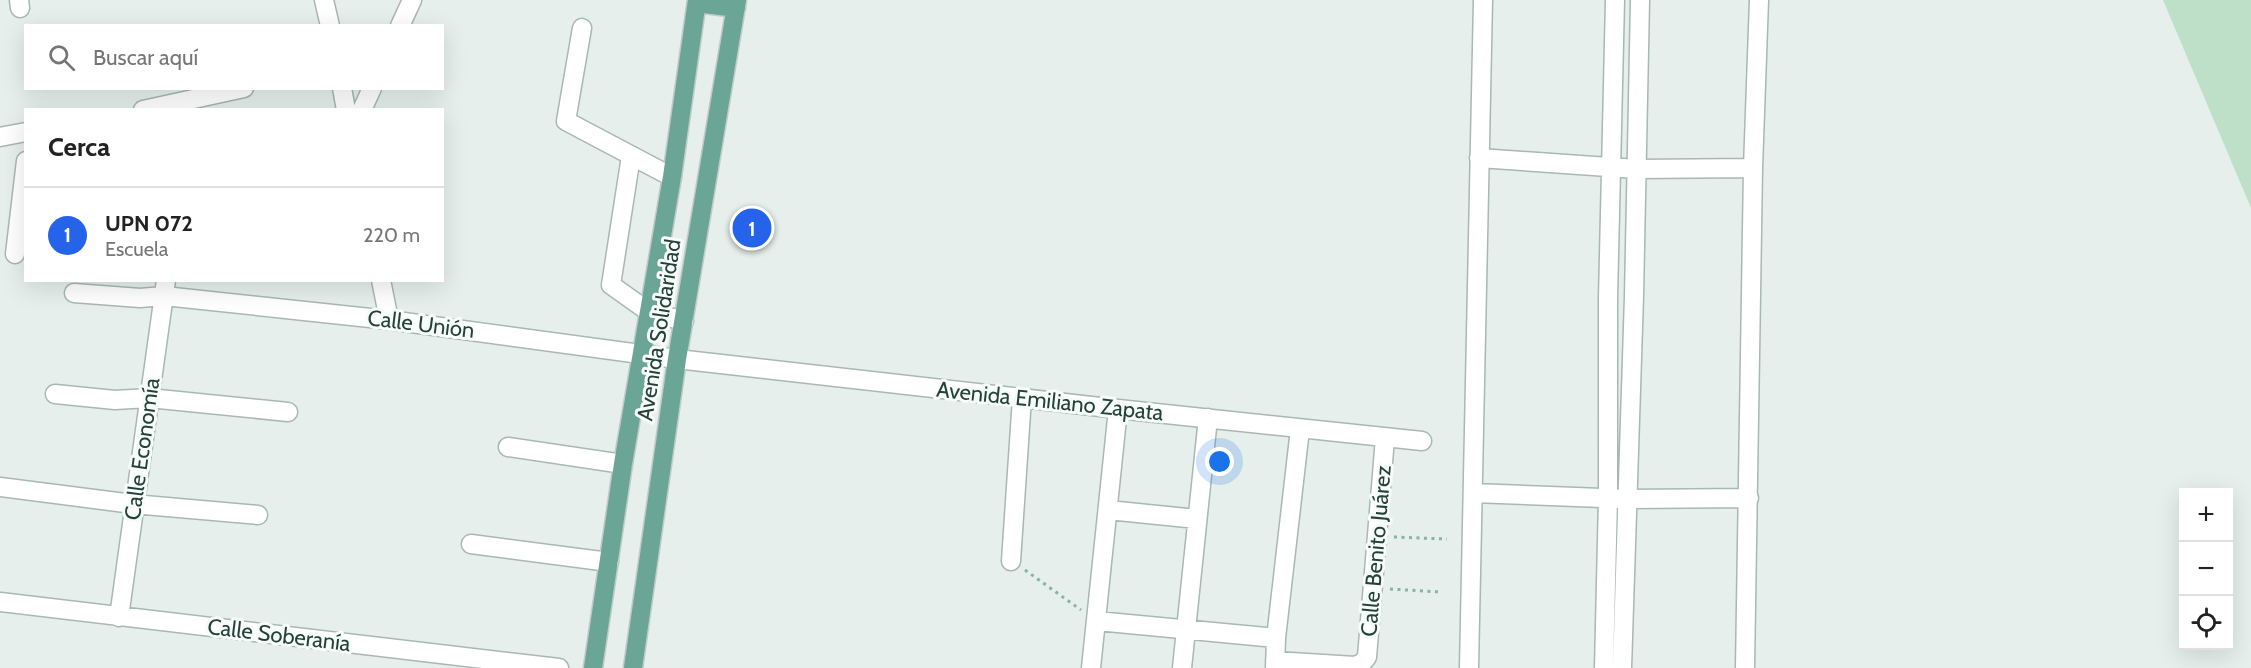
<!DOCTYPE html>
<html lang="es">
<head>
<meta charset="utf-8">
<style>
  :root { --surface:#fff; --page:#f6f6f6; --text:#222; --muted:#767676; --line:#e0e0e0; --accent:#2563eb }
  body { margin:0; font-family:Cabin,sans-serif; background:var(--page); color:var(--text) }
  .controls { position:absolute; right:18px; bottom:18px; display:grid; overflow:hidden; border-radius:0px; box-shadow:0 6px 24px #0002 }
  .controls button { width:54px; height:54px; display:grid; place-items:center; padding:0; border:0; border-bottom:2px solid var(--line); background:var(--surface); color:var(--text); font:30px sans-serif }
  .you { position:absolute; left:1220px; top:462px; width:21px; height:21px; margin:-15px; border:4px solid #fff; border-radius:50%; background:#1a73e8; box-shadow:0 0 0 9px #1a73e833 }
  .badge { display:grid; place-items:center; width:39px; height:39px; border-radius:50%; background:var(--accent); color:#fff; font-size:20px; font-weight:700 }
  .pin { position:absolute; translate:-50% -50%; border:3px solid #fff; box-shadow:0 2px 6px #0006 }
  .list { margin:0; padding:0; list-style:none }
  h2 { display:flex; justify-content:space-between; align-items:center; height:78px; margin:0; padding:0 24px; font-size:26px }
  h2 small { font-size:20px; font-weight:400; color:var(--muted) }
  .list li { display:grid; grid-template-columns:39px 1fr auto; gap:18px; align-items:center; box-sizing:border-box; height:96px; padding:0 24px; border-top:2px solid var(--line) }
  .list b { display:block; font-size:22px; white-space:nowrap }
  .list p { margin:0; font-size:20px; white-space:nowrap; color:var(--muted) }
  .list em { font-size:20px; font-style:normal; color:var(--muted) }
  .icon { flex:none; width:33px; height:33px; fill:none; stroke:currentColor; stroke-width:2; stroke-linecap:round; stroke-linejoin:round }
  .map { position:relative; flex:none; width:2251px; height:668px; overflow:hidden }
  .search { position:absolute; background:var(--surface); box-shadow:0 6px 24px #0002; left:24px; top:24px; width:420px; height:66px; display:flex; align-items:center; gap:15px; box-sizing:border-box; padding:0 21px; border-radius:0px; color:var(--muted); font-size:22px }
  .panel { position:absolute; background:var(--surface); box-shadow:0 6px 24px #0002; left:24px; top:108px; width:420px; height:174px; border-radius:0px }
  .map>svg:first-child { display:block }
</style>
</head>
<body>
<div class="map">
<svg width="2251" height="668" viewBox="0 0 2251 668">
  <rect width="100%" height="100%" fill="#e6efeb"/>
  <!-- green -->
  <path fill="#bfe0c8" d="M 2163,0 L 2251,0 L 2251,208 Z"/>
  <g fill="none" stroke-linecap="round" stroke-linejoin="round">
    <defs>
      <path id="minor" d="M 19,0 L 20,8
        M 324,0 L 330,26
        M 400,26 L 412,0
        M 582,28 L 566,121 L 672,177
        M 342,88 L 346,110
        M 143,110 L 244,88
        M 362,110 L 372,88
        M 0,137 L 26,132
        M 631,156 L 611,285 L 649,312 L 684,321
        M 1479,158 L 1637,169 L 1753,168
        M 15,254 L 26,161
        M 381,280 L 389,320
        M 74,293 L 140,298 L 164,296 L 389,320 L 677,359 L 1118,409 L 1422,441
        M 55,394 L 115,400 L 149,398 L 288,412
        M 508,447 L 623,464
        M 0,487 L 133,504 L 258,515
        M 1473,493 L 1628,499 L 1749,498
        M 1108,510 L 1197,519
        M 471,544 L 609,562
        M 1011,561 L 1022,398
        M 0,602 L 559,668
        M 119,617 L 166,280
        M 1097,621 L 1276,638
        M 1275,661 L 1355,666 L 1362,663
        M 1362,663 L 1367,657 L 1385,438
        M 1091,668 L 1118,409
        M 1182,668 L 1208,418
        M 1275,668 L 1276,638 L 1300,429
        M 1469,668 L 1483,0
        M 1604,668 L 1608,498 L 1608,298 L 1615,0
        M 1622,668 L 1634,296 L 1640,0
        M 1745,668 L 1753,168 L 1759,0"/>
      <path id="major" d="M 697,3 L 736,8
        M 593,668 L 623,464 L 672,177 L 697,0
        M 633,668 L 677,359 L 737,0"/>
    </defs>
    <!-- minor casing -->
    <use href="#minor" stroke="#a8b8b2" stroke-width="21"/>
    <!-- major casing -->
    <use href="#major" stroke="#c2cac8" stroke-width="21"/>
    <!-- path -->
    <path stroke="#86b3a5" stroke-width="3" stroke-dasharray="3 4.5" stroke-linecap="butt" d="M 1394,537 L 1447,539
      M 1025,570 L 1081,610
      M 1390,589 L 1441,592"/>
    <!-- minor -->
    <use href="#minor" stroke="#fff" stroke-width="18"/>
    <!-- major -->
    <use href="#major" stroke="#6aa596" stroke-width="18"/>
  </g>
  <g text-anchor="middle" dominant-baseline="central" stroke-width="6" stroke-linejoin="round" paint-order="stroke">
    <!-- street labels -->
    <g font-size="22" fill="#24423a" stroke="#f7fbf9">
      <text transform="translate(421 324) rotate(7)">Calle Unión</text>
      <text transform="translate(659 330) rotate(-81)">Avenida Solidaridad</text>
      <text transform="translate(1050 401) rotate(6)">Avenida Emiliano Zapata</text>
      <text transform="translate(142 449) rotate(-82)">Calle Economía</text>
      <text transform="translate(1376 551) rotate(-85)">Calle Benito Juárez</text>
      <text transform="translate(279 635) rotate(7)">Calle Soberanía</text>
    </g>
  </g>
</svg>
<div class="controls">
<button>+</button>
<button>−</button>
<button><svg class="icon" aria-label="locate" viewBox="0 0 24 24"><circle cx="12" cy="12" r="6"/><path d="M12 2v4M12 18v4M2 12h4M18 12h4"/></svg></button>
</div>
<div class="you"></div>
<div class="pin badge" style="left:752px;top:228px">1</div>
<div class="search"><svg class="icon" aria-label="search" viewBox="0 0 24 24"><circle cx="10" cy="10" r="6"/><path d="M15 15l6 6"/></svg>Buscar aquí</div>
<section class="panel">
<h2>Cerca<small></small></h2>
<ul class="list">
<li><span class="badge">1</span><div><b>UPN 072</b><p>Escuela</p></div><em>220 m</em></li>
</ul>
</section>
</div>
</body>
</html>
